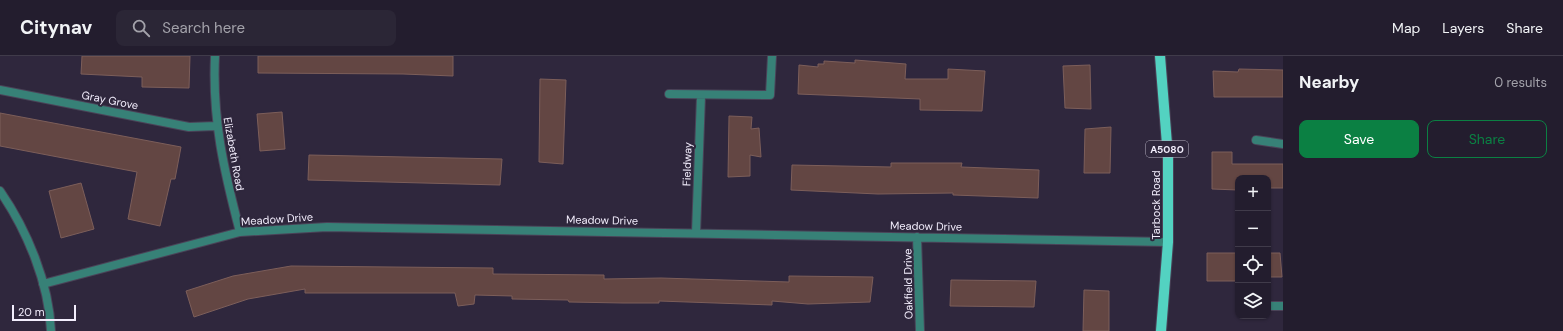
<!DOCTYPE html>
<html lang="en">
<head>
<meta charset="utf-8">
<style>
  :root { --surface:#231d2e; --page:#2b2636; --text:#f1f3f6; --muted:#a3a2aa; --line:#403b4a; --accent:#0b8043 }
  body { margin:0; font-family:"DM Sans",sans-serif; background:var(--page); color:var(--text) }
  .controls { position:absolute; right:12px; bottom:12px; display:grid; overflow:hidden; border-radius:8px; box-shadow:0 1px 3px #0004 }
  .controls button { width:36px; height:36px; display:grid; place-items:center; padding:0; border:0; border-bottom:1px solid var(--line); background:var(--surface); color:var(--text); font:20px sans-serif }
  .scale { position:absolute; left:12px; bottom:10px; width:64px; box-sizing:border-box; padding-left:4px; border:2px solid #f3eefd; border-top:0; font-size:11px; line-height:14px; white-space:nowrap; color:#f3eefd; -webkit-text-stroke:3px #2f273d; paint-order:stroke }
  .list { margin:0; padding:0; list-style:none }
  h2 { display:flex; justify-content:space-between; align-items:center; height:52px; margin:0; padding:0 16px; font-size:17px }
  h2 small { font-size:13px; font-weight:400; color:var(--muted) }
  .actions { display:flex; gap:8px; padding:12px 16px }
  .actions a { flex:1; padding:9px 0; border:1px solid var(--accent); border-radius:8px; text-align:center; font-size:14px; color:var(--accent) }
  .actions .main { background:var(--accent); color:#fff }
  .icon { flex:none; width:22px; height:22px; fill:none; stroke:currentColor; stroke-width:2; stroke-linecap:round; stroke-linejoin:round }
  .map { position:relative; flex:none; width:1283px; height:275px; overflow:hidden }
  header { display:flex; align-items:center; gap:24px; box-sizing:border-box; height:56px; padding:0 20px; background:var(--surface); border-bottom:1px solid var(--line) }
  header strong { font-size:19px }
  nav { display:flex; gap:22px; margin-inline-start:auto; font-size:14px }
  .search { width:280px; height:36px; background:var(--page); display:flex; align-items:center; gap:10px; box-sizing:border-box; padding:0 14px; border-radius:8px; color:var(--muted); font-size:15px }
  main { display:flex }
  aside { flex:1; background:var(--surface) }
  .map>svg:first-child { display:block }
</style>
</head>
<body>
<header>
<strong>Citynav</strong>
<div class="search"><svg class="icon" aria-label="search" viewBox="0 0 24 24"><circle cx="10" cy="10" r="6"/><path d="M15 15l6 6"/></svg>Search here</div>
<nav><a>Map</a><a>Layers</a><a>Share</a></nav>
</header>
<main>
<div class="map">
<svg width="1283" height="275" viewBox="0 0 1283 275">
  <rect width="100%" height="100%" fill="#2f273d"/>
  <!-- building -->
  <path fill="#634643" stroke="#7c5e5a" d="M 82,0 L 190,0 L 189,32 L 142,31 L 142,21 L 81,18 Z
    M 258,0 L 453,0 L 453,20 L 403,18 L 258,17 Z
    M 855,4 L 906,8 L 905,23 L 948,23 L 948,13 L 985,15 L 982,55 L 920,54 L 920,43 L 798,38 L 799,9 L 818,11 L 818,8 L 824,8 L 824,5 L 855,7 Z
    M 1090,9 L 1091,53 L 1065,52 L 1063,10 Z
    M 1239,13 L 1283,14 L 1283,41 L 1214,41 L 1213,15 L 1238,16 Z
    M 540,23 L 566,24 L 563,108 L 539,106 Z
    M 282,56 L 285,93 L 260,95 L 257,58 Z
    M 0,57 L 181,91 L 175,123 L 171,123 L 160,170 L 128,163 L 137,116 L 0,90 Z
    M 729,60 L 752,61 L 751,73 L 759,72 L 761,101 L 750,99 L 750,120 L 728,121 Z
    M 1111,71 L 1110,117 L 1084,117 L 1085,73 Z
    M 1212,96 L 1232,96 L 1232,108 L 1283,108 L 1283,132 L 1268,132 L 1268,122 L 1238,122 L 1238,134 L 1212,133 Z
    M 309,99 L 502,103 L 500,129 L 308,124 Z
    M 891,107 L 962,107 L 961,111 L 1039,114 L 1038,142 L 953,139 L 953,137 L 878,138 L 791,134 L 792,109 L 891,111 Z
    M 81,127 L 94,173 L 61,182 L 49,135 Z
    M 1207,197 L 1238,197 L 1238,225 L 1207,225 Z
    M 1268,197 L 1280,197 L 1282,221 L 1268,221 Z
    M 291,210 L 493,212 L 493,218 L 604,219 L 604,223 L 661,222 L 789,226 L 789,220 L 873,221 L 870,246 L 808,248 L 772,245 L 772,249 L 659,245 L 659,247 L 623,247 L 569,246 L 568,244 L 512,243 L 512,240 L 475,239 L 474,248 L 458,250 L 455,237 L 305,237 L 305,233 L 248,243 L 194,261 L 186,235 L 233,220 Z
    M 951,224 L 1036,225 L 1034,251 L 950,250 Z
    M 1084,234 L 1109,235 L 1109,275 L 1083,275 Z"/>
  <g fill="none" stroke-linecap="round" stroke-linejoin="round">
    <defs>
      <path id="minor" d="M 215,0 C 212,63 224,115 240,176
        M 0,34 L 189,71 L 216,70
        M 669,38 L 770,39 L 772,0
        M 1256,84 L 1283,88
        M 0,135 C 27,174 49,227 51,275
        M 696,177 L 701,40
        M 917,181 L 920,275
        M 43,228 L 240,176 L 327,171 L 1168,186
        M 1268,250 L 1283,250"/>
      <path id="primary" d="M 1160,0 L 1168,101 L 1168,186 L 1161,275"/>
    </defs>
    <!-- minor casing -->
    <use href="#minor" stroke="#4a4358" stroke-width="10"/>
    <!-- primary casing -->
    <use href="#primary" stroke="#4a4358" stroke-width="12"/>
    <!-- minor -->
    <use href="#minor" stroke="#378177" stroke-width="8"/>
    <!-- primary -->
    <use href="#primary" stroke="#53d2c1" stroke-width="10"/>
  </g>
  <g text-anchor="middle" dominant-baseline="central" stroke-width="4" stroke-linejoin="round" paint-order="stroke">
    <!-- shield labels -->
    <rect fill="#2f273d" stroke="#b8b2c3" stroke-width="1" x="1146" y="85" width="42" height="16" rx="3"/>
    <g font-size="10" font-weight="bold" fill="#f3eefd">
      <text x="1167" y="93">A5080</text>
    </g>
    <!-- street labels -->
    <g font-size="11" fill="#f3eefd" stroke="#2f273d">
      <text transform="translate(110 44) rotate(11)">Gray Grove</text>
      <text transform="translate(234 98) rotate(80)">Elizabeth Road</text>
      <text transform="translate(687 108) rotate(-88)">Fieldway</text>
      <text transform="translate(1156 149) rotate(-90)">Tarbock Road</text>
      <text transform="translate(277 163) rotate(-4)">Meadow Drive</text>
      <text transform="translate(602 164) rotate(1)">Meadow Drive</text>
      <text transform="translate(926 170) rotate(1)">Meadow Drive</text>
      <text transform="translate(908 228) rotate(-91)">Oakfield Drive</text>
    </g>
  </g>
</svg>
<div class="controls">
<button>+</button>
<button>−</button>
<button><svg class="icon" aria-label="locate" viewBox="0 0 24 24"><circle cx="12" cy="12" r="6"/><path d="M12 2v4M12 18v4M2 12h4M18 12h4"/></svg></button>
<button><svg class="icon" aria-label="layers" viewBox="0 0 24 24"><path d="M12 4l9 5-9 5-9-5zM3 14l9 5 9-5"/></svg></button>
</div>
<div class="scale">20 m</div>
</div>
<aside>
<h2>Nearby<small>0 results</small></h2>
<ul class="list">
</ul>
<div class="actions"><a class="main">Save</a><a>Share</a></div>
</aside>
</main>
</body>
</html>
